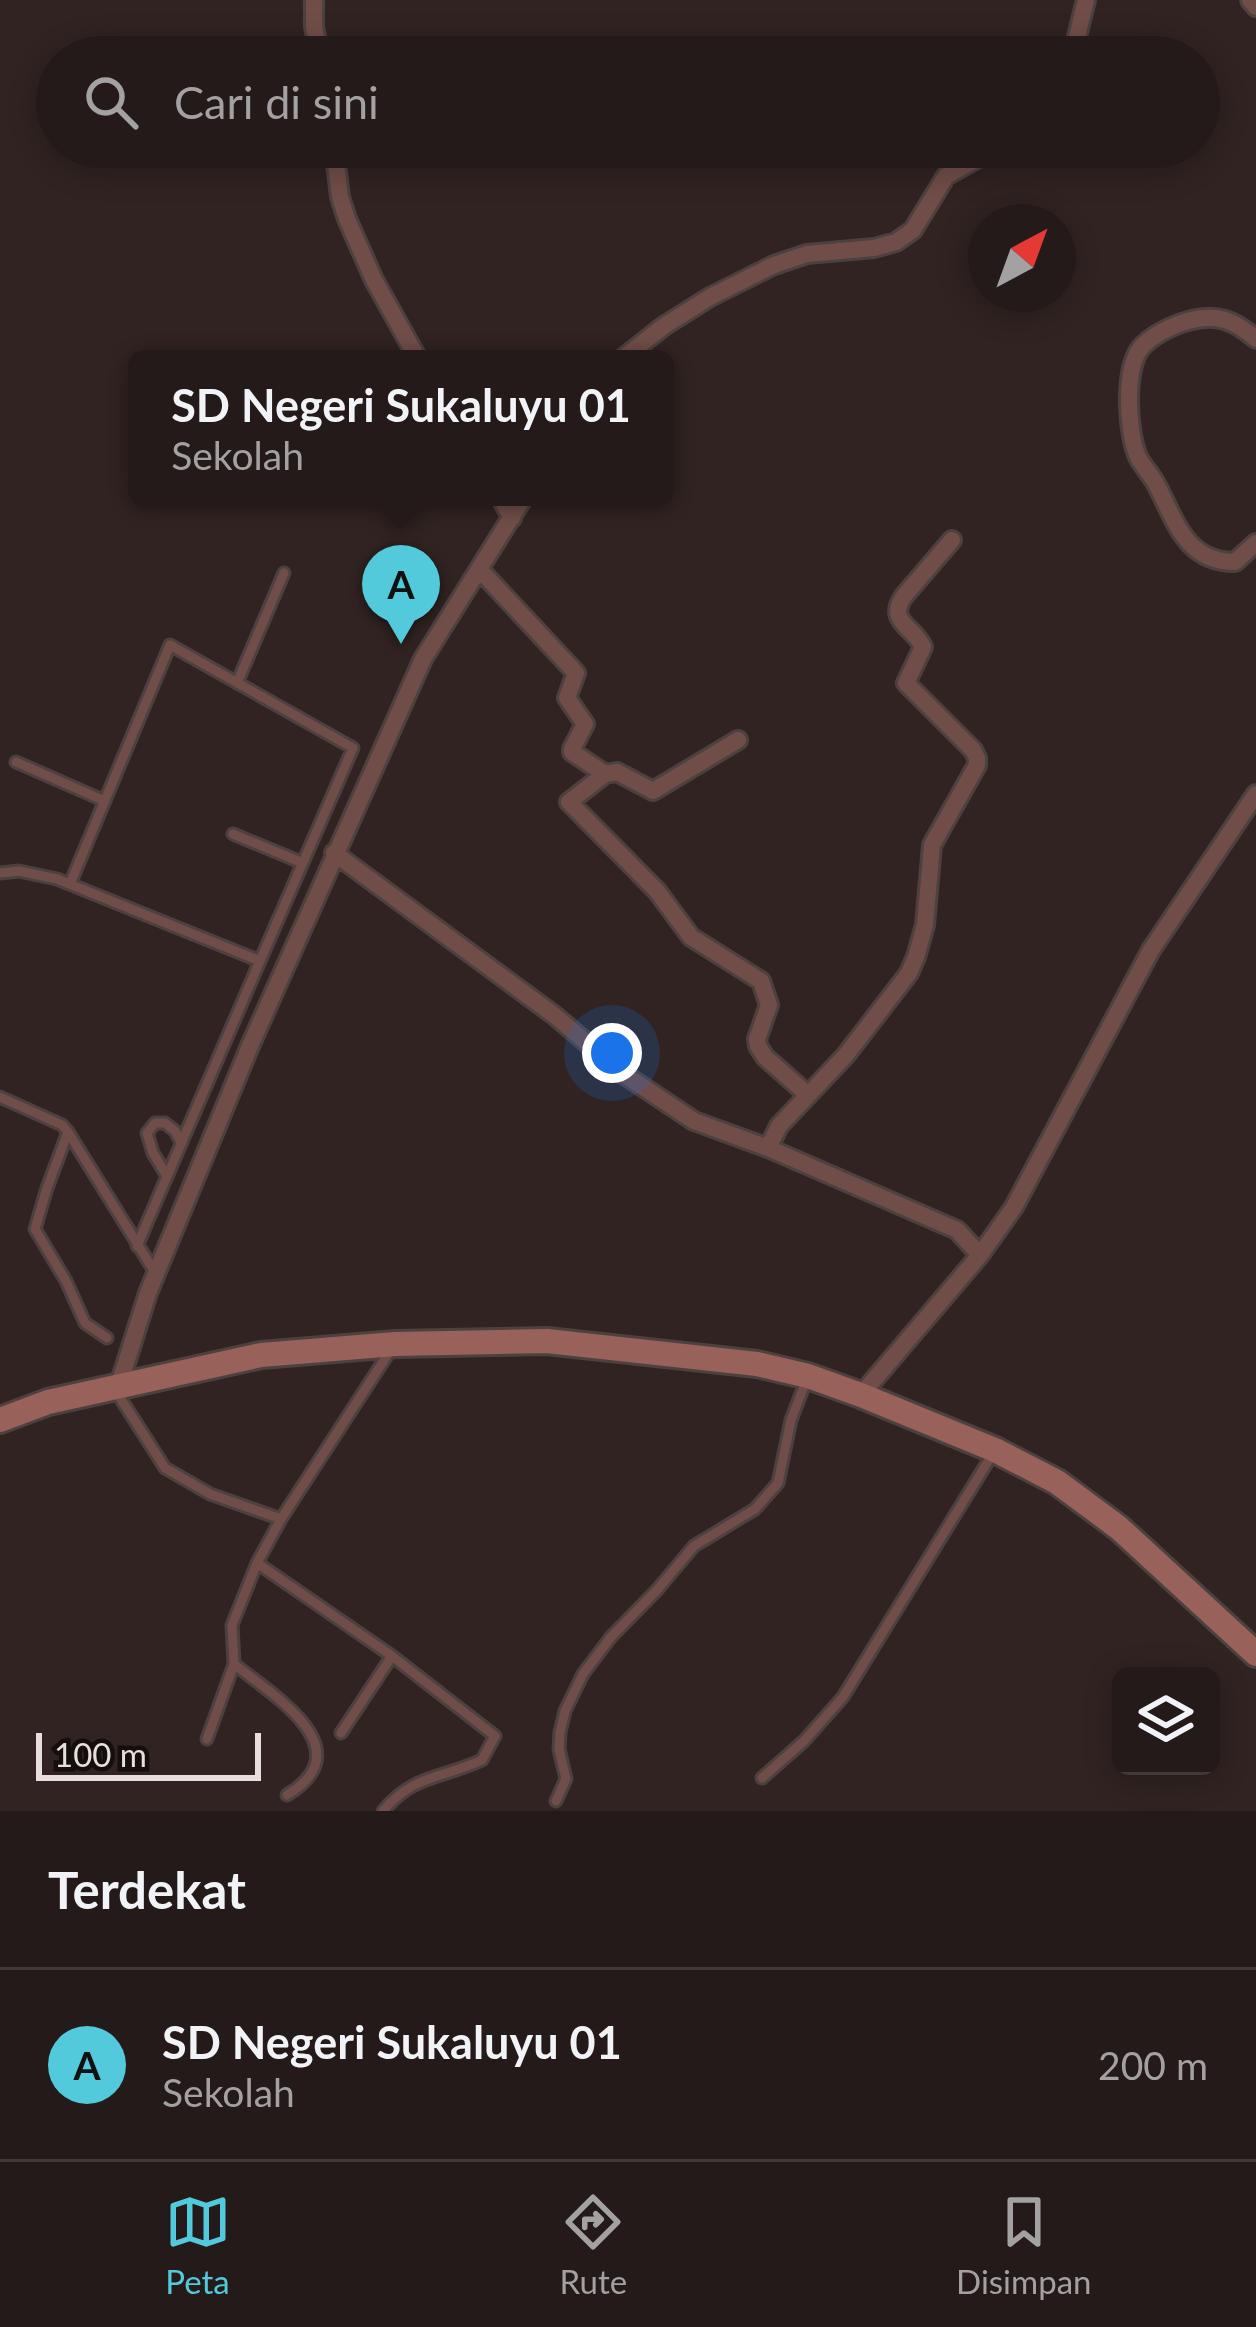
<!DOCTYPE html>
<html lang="id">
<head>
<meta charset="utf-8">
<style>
  :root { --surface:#241a19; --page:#302726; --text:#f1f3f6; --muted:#a3a1a2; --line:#413838; --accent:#53cadc }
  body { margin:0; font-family:Lato,sans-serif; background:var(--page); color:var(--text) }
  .controls { position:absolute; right:36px; bottom:36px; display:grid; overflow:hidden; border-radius:18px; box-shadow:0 6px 30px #0003 }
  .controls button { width:108px; height:108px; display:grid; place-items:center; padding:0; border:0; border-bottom:3px solid var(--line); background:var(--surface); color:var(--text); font:60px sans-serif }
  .compass { position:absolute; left:968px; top:204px; width:108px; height:108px; border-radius:50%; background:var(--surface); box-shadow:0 6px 30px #0003; rotate:41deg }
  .scale { position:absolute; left:36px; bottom:30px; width:225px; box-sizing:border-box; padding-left:12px; border:6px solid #e8dedd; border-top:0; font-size:33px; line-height:42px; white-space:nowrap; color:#e8dedd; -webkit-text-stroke:9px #140e0d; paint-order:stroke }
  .you { position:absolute; left:612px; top:1053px; width:42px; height:42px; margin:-30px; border:9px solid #fff; border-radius:50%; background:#1a73e8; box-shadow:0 0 0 18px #1a73e833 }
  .badge { display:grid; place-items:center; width:78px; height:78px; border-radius:50%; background:var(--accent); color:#111; font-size:39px; font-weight:700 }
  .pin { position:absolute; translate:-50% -99px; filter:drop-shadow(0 3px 6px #0008) }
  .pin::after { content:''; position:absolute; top:63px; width:42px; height:36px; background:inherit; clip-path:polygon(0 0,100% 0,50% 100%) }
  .popup { position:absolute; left:128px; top:350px; width:546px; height:156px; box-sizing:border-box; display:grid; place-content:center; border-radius:18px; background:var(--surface); filter:drop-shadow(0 3px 9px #0005); font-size:39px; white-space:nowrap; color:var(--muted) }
  .popup b { font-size:45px; color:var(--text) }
  .popup::after { content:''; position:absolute; left:50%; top:100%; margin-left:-24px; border:24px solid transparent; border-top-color:var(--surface) }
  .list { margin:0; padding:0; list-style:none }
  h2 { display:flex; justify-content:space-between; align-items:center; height:156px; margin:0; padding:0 48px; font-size:51px }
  h2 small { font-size:39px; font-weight:400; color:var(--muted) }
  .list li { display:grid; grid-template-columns:78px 1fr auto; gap:36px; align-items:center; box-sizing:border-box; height:192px; padding:0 48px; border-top:3px solid var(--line) }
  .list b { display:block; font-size:45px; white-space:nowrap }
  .list p { margin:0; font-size:39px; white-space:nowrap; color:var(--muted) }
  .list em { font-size:39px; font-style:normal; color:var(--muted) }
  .icon { flex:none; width:66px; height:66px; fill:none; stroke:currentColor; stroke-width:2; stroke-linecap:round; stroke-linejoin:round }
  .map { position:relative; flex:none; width:1256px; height:1811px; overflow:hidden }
  .search { position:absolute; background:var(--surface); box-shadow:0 6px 30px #0003; left:36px; right:36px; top:36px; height:132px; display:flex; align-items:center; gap:30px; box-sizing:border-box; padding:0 42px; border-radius:66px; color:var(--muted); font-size:45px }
  .sheet { height:348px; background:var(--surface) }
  nav { display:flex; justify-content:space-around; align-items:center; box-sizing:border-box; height:168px; border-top:3px solid var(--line); background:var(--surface); font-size:33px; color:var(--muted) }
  nav a { display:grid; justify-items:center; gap:6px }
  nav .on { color:var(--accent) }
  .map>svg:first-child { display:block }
</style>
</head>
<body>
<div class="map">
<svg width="1256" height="1811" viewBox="0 0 1256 1811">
  <rect width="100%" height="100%" fill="#302321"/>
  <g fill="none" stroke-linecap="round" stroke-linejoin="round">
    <defs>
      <path id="lane" d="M 237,683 L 284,573
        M 16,762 L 105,801
        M 233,834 L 303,863
        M 0,873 L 19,871 L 57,879 L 260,961 L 137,1246
        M 70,884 L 170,645 L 353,748 L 260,961
        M 0,1097 L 62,1125 L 68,1132 L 156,1274
        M 68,1132 L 47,1188 L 35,1229 L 66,1281 L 85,1323 L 107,1338
        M 167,1176 L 153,1153 L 147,1133 L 155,1123 L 165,1123 L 175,1131 L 181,1142
        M 119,1386 L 119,1396 L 165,1468 L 210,1494 L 281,1519
        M 257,1563 L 392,1656 L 495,1736 L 482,1760 C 441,1779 414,1774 383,1811
        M 341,1733 L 392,1656
        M 207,1739 L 234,1664
        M 762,1778 L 804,1741 L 843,1697 L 995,1450
        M 287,1795 C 363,1749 274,1696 234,1664 L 232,1625 L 257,1563 L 281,1519 L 392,1348
        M 556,1801 L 566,1779 L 559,1749 L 560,1732 L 565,1711 L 583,1674 L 611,1637 L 657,1590 L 694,1546 L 755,1509 L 778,1483 L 791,1420 L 808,1376"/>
      <path id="street" d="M 314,0 L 314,27 L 320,57
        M 1250,0 L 1256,7
        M 1072,57 L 1086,0
        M 334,147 L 340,197 L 347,219 L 374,280 L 418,359
        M 1256,339 C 1234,320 1217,313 1188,321 C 1173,325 1150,336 1140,349 C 1124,371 1127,435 1139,459 C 1144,467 1150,474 1155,482 C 1175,518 1184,562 1235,562 L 1256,543
        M 622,359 L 664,326 L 710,297 L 774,265 L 807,254 L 874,248 L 896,242 L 913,230 L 946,176 L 998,147
        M 500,497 L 512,518
        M 480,570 L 576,673 L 567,698 L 585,724 L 572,749 L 572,752 L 605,774 L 569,802 L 657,891 L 691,937 L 761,981 L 769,1005 L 757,1039 L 758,1046 L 765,1057 L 808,1095
        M 605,774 L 617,772 L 653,791 L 738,740
        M 334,853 L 554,1015 L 622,1073 L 694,1121 L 768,1148 L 957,1230 L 980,1255
        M 768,1148 L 779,1126 L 846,1055 L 909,973 L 916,957 L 925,925 L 932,845 L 977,765 L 977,758 L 973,750 L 906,683 L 923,647 C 914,626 886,622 904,596 L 952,540
        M 119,1385 L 148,1293 L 250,1046 L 423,659 L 524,497
        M 861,1395 L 980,1255 L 1014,1207 L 1151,950 L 1256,794"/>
      <path id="secondary" d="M 0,1420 L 48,1402 L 261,1355 L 395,1344 L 547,1341 L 757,1364 L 808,1376 L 861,1395 L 995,1450 L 1057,1482 L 1119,1528 L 1256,1654"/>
    </defs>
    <!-- lane casing -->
    <use href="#lane" stroke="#4d413f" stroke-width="15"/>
    <!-- street casing -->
    <use href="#street" stroke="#4d413f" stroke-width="22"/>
    <!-- secondary casing -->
    <use href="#secondary" stroke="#4d413f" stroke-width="30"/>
    <!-- lane -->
    <use href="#lane" stroke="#704d48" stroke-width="9"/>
    <!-- street -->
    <use href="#street" stroke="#704d48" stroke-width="16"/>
    <!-- secondary -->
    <use href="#secondary" stroke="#986159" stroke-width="24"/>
  </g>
</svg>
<div class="controls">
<button><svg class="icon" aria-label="layers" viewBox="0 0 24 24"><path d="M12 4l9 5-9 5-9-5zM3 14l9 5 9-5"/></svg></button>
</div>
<svg class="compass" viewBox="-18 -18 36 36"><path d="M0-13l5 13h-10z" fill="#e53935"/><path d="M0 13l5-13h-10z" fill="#a3a1a2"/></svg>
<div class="scale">100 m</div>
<div class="you"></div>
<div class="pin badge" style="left:401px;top:644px">A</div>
<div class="popup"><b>SD Negeri Sukaluyu 01</b>Sekolah</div>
<div class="search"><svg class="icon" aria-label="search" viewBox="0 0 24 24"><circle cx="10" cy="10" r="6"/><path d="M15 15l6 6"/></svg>Cari di sini</div>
</div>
<section class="sheet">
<h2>Terdekat<small></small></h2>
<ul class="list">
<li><span class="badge">A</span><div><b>SD Negeri Sukaluyu 01</b><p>Sekolah</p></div><em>200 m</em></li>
</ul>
</section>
<nav>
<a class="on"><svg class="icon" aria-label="map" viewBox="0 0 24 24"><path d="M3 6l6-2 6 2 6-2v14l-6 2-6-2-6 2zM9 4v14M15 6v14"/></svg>Peta</a>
<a><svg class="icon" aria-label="directions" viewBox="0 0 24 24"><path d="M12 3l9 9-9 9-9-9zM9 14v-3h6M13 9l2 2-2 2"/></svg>Rute</a>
<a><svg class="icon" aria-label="saved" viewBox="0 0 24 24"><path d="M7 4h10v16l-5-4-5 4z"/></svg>Disimpan</a>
</nav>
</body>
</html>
